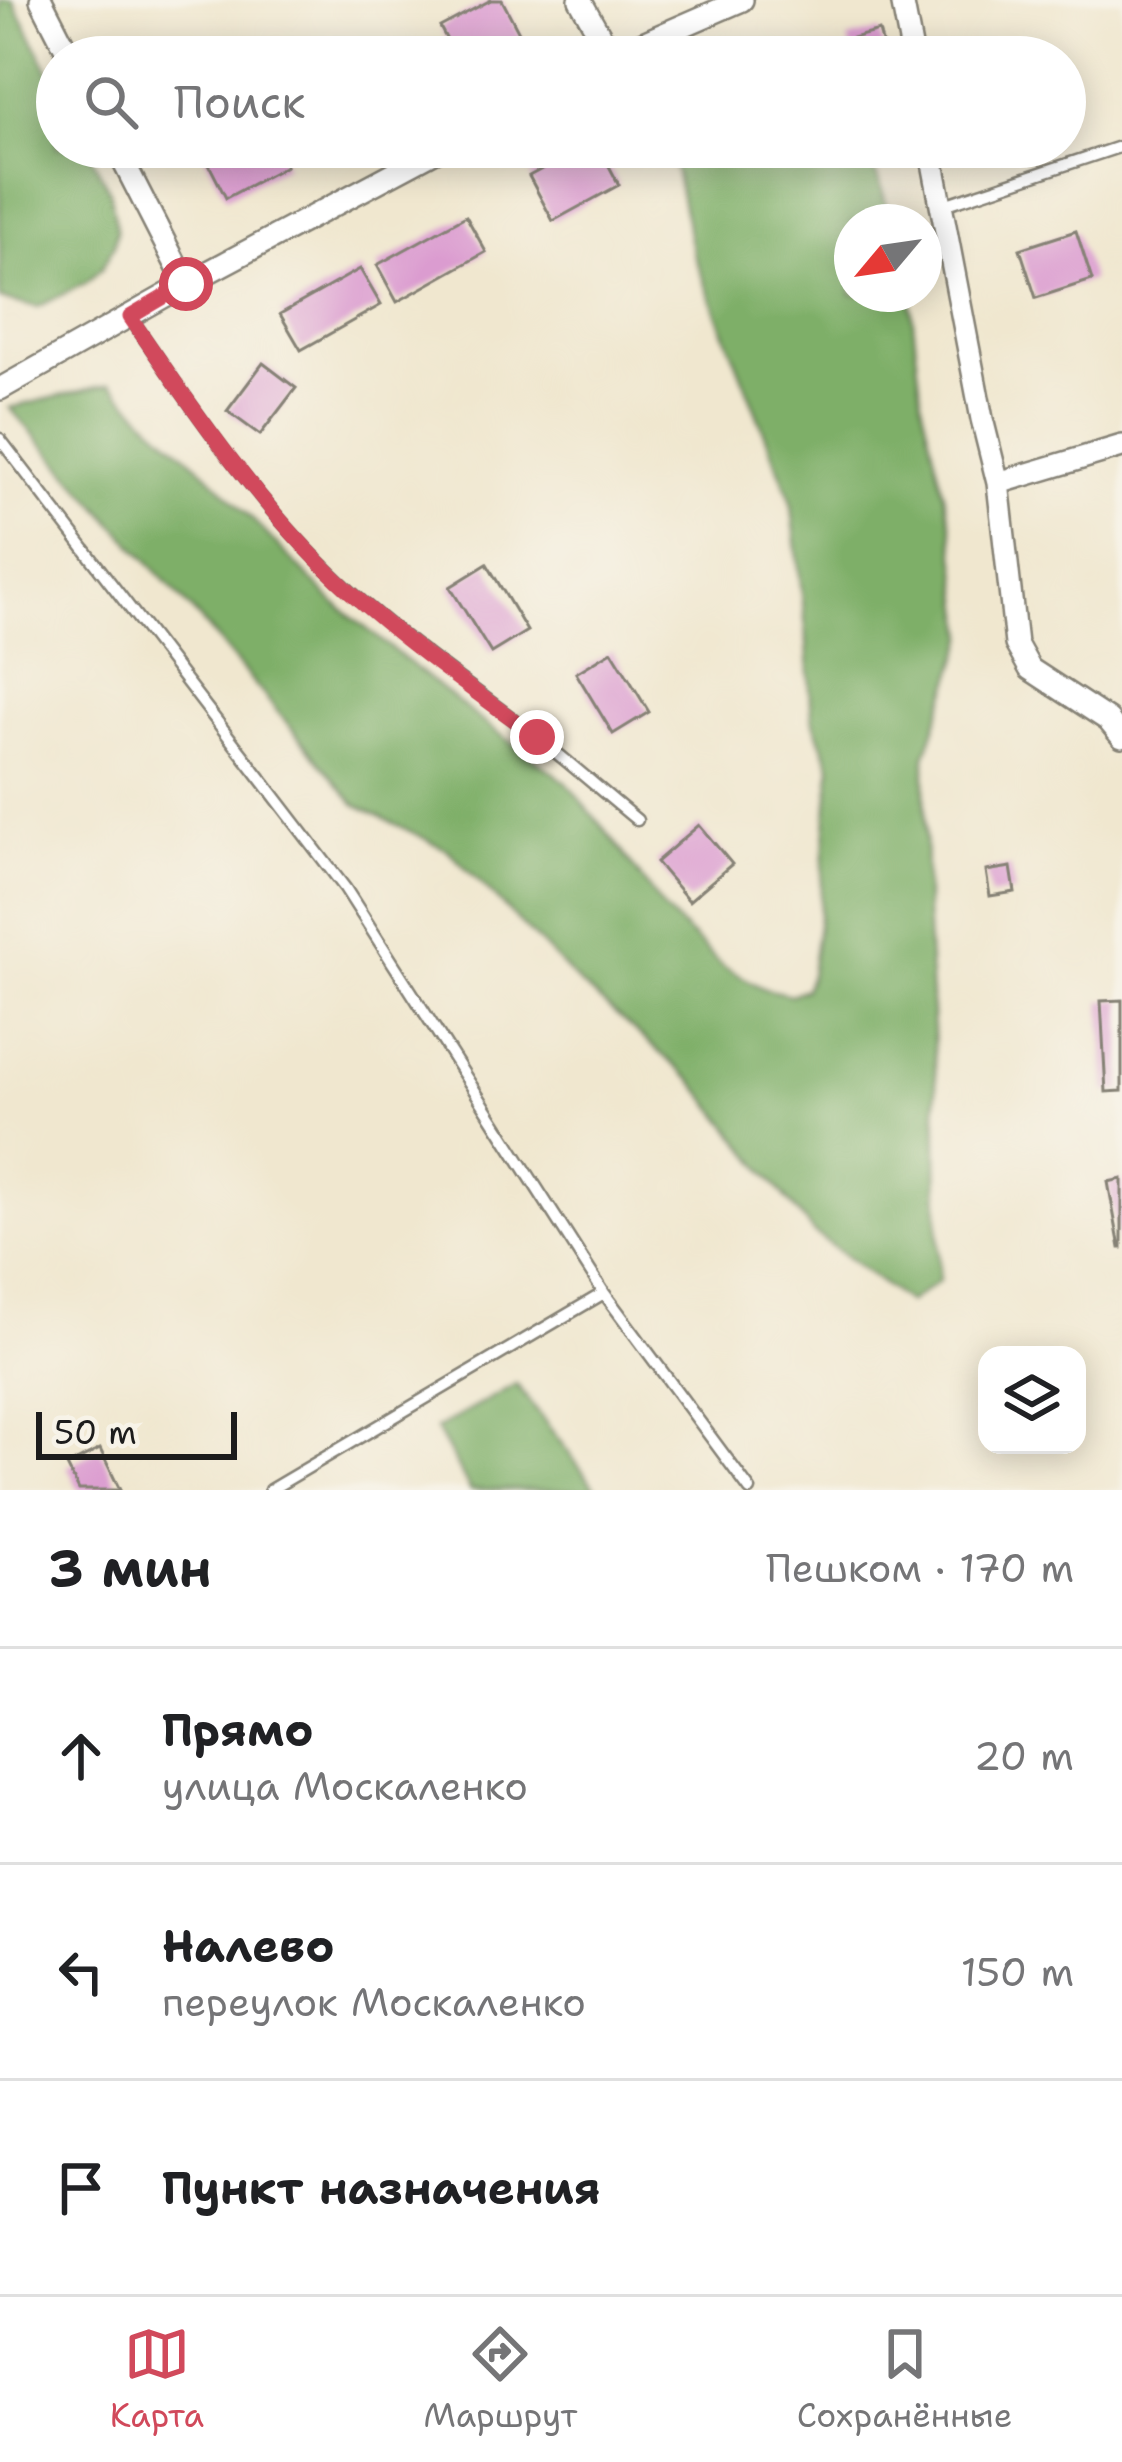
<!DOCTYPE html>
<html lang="ru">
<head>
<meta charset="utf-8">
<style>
  :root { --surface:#fff; --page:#f2f2f2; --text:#202124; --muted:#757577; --line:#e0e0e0; --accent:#d1495b }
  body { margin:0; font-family:"Shantell Sans",sans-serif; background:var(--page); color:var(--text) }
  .controls { position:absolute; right:36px; bottom:36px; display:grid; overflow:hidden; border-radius:24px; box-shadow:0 6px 30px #0003 }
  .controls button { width:108px; height:108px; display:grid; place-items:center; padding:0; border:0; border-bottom:3px solid var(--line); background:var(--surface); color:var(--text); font:60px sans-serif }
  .compass { position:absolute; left:834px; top:204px; width:108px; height:108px; border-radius:50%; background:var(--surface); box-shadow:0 6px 30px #0003; rotate:241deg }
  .scale { position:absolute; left:36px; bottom:30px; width:201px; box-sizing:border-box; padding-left:12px; border:6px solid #1c1c1c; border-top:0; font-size:33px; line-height:42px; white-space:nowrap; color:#1c1c1c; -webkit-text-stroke:9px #f7f3e8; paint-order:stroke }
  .stop { position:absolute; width:36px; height:36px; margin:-27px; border:9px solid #d1495b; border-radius:50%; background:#fff }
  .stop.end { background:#d1495b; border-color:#fff; box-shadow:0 3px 12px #0008 }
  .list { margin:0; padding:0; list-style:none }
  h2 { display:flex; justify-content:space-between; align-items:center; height:156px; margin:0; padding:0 48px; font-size:51px }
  h2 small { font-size:39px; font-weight:400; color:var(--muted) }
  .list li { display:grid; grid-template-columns:78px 1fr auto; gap:36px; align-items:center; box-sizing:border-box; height:216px; padding:0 48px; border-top:3px solid var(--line) }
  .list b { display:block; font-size:45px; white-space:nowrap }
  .list p { margin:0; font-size:39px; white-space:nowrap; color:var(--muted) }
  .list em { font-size:39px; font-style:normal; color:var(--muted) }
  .icon { flex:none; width:66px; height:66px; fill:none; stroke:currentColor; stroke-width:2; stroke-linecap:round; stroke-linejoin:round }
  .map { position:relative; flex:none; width:1122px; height:1490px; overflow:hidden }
  .search { position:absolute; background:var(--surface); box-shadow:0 6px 30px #0003; left:36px; right:36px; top:36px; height:132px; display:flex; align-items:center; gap:30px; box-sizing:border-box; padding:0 42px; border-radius:66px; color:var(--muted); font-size:45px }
  .sheet { height:804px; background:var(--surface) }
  nav { display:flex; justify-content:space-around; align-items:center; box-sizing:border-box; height:168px; border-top:3px solid var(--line); background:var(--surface); font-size:33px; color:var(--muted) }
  nav a { display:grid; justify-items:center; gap:6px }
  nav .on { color:var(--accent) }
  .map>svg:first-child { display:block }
</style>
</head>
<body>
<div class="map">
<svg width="1122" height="1490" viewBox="0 0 1122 1490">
  <rect width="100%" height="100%" fill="#f7f3e8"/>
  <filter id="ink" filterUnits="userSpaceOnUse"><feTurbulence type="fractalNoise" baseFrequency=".00833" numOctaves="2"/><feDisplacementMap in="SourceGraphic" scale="24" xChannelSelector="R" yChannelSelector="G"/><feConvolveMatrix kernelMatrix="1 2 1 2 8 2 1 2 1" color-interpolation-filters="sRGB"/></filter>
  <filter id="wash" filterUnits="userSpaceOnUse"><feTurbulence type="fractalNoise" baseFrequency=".004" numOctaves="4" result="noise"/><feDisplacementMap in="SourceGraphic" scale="48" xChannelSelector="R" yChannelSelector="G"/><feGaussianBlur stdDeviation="2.7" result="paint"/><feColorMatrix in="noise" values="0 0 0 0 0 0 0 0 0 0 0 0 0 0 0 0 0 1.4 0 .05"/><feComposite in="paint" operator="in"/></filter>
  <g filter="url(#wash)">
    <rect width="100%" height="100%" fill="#f0e7cf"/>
    <!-- forest -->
    <path fill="#7eaf68" stroke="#4d6642" stroke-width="3" d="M 0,0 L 13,0 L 57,87 L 57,147 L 87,147 L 110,192 L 117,230 L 114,246 L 101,269 L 87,282 L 38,307 L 0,299 Z
      M 670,147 L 861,147 L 880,182 L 891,222 L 852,222 L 852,294 L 910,294 L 922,403 L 951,523 L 966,636 L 925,757 L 926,910 L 936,1081 L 939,1281 L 908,1303 L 813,1232 L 692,1080 L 580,984 L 448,850 L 355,804 L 205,625 L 10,408 L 111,384 L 154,427 L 206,472 L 332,601 L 474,715 L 566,782 L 614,841 L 665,911 L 724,967 L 765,989 L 791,995 L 805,989 L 811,974 L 819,917 L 831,766 L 812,717 L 806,629 L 791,499 L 693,253 Z
      M 516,1384 L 597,1490 L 470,1490 L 436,1429 Z"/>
    <g id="blocks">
      <!-- building -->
      <path fill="#db9cd0" d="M 491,0 L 502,0 L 522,38 L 486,57 L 456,57 L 440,27 Z
        M 879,31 L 886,57 L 852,57 L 848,39 Z
        M 219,147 L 276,147 L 286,166 L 226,198 L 204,155 Z
        M 583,147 L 599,147 L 619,185 L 553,221 L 529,176 Z
        M 466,216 L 486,252 L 397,302 L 377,265 Z
        M 1076,231 L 1092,280 L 1036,298 L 1020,249 Z
        M 360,269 L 381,305 L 301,350 L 280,314 Z
        M 263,363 L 296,388 L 260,435 L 227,411 Z
        M 487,564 L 527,631 L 491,653 L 450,587 Z
        M 612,651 L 649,712 L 613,734 L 576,673 Z
        M 699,825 L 732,864 L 689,901 L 656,862 Z
        M 1011,867 L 1015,892 L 990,896 L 986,871 Z
        M 1122,1000 L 1122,1091 L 1106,1092 L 1101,1001 Z
        M 1122,1179 L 1122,1248 L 1120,1248 L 1108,1182 Z
        M 100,1449 L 120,1490 L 79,1490 L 67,1466 Z"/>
    </g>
  </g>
  <g filter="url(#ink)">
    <use href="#blocks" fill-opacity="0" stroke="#868276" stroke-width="3"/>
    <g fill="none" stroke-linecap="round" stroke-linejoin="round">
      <defs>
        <path id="service" d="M 941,206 L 1122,146
          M 130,317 C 194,411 264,514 349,590 C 408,644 475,689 538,738 C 571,764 604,793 637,820
          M 0,439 L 345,888 L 604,1293 L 750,1490
          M 270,1490 L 604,1293"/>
        <path id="minor" d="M 41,0 L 70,57
          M 580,0 L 612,57
          M 902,0 L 913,57
          M 611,57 L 742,0
          M 116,147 L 186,284
          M 930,147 L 982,419 L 998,483 L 1016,644 L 1030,669 L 1108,720 L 1122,737
          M 0,389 L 186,284 L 443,147
          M 998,483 L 1122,446"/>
      </defs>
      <!-- service casing -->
      <use href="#service" stroke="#868276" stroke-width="15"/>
      <!-- minor casing -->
      <use href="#minor" stroke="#868276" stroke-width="26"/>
      <!-- service -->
      <use href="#service" stroke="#fff" stroke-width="10"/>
      <!-- minor -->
      <use href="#minor" stroke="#fff" stroke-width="21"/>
    </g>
  </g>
  <g fill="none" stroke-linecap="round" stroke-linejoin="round" filter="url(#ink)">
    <!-- route -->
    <path stroke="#d1495b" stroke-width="15" d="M 186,284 L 130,317 C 194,411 264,513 348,590 C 407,644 473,690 537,737"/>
  </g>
</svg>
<div class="controls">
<button><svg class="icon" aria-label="layers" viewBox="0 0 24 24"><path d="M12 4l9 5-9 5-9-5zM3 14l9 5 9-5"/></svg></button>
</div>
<svg class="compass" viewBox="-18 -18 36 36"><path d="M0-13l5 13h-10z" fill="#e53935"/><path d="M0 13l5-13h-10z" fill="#757577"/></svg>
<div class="scale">50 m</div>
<div class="stop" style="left:186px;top:284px"></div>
<div class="stop end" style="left:537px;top:737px"></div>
<div class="search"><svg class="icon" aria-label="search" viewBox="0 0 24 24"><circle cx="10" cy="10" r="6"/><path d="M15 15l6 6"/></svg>Поиск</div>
</div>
<section class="sheet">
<h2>3 мин<small>Пешком · 170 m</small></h2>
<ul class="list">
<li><svg class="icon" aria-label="ahead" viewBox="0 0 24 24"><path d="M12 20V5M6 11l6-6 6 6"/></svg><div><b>Прямо</b><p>улица Москаленко</p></div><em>20 m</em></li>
<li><svg class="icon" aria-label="left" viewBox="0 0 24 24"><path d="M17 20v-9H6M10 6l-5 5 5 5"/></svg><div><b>Налево</b><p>переулок Москаленко</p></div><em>150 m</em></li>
<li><svg class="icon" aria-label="arrive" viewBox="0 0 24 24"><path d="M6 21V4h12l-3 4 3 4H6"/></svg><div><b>Пункт назначения</b></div></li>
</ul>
</section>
<nav>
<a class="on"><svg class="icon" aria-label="map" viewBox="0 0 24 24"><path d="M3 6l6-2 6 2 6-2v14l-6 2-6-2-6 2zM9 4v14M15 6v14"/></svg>Карта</a>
<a><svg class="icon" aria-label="directions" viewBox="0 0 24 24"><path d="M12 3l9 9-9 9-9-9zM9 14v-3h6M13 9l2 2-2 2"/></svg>Маршрут</a>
<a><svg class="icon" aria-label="saved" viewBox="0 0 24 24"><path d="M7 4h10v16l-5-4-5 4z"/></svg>Сохранённые</a>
</nav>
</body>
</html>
